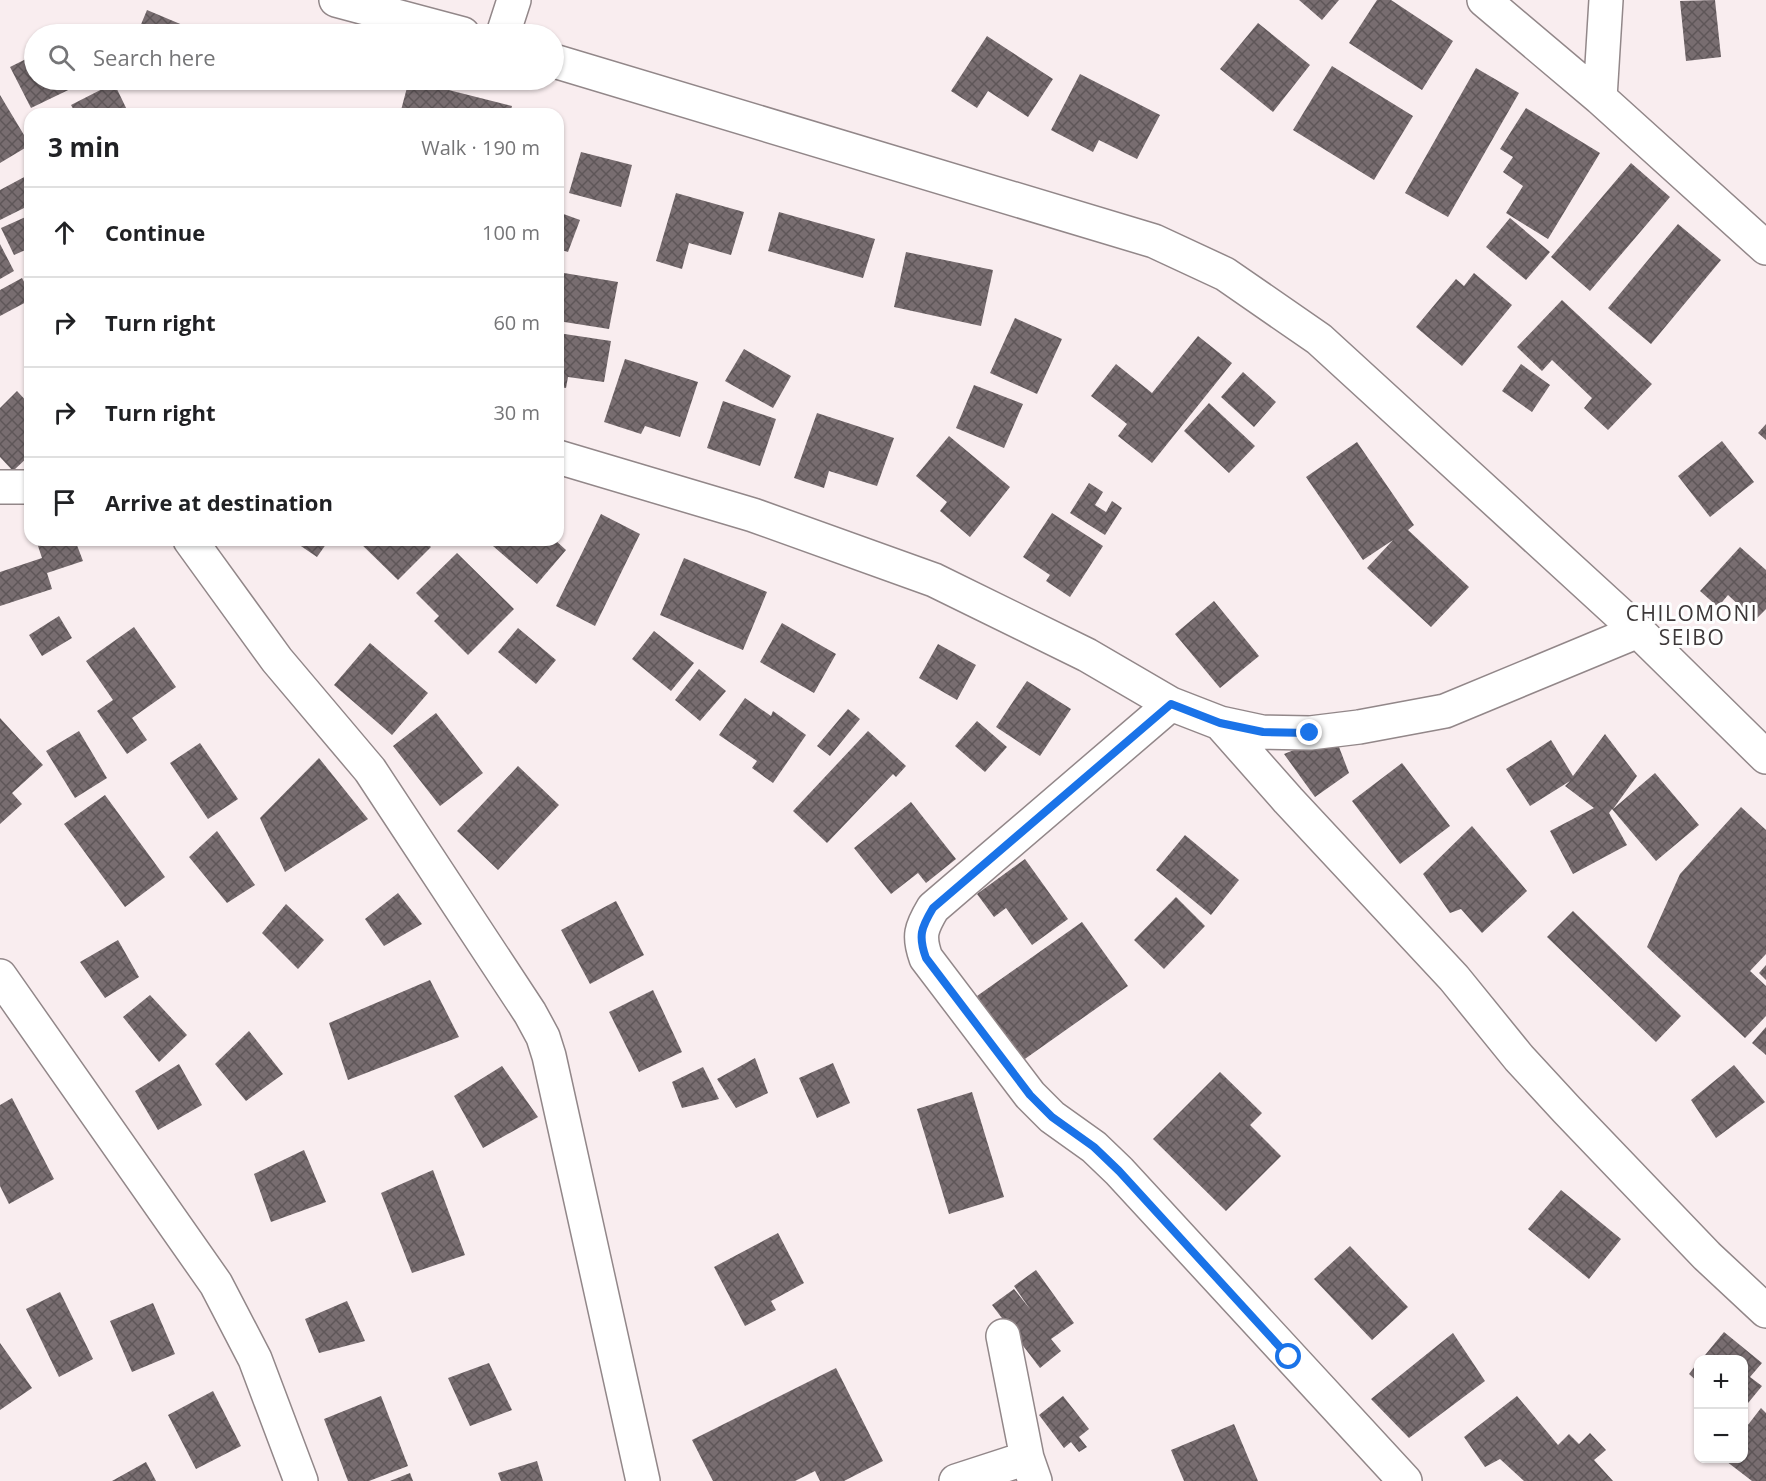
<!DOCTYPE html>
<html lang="en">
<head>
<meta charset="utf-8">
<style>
  :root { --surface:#fff; --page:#f2f2f2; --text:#202124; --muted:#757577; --line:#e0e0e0 }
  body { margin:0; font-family:"Open Sans",sans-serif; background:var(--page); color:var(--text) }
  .controls { position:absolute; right:18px; bottom:18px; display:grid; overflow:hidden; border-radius:12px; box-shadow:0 2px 4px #0004 }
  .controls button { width:54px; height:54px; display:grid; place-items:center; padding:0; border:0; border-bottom:2px solid var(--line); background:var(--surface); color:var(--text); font:30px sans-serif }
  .stop { position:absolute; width:18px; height:18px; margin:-14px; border:4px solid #1a73e8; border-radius:50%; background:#fff }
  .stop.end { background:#1a73e8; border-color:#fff; box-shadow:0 2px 6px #0008 }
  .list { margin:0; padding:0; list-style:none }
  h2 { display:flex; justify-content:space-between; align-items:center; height:78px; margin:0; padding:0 24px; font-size:26px }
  h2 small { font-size:20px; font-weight:400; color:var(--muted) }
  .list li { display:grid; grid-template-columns:39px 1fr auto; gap:18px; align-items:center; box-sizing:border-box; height:90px; padding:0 24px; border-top:2px solid var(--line) }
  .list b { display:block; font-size:22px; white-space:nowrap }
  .list em { font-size:20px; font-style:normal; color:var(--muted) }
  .icon { flex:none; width:33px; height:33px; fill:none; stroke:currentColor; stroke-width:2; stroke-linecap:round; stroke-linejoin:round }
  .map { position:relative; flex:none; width:1766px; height:1481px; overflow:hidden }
  .search { position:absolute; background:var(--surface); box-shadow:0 2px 4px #0004; left:24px; top:24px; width:540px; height:66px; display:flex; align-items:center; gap:15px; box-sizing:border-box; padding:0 21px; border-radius:33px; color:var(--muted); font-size:22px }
  .panel { position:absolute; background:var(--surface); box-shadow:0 2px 4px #0004; left:24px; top:108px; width:540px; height:438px; border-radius:18px }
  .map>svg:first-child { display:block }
</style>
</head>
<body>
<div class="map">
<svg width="1766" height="1481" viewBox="0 0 1766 1481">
  <defs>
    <pattern id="building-cross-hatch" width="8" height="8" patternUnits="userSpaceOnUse" patternTransform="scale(1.5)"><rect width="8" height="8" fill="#786d70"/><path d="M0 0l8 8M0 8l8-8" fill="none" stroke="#5e5658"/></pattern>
  </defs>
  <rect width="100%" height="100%" fill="#f9edef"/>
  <!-- building -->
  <path fill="url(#building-cross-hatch)" d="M 1299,0 L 1339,0 L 1322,20 Z
    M 1377,0 L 1391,0 L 1453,41 L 1422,90 L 1349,43 Z
    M 1715,0 L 1721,57 L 1686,61 L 1680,1 Z
    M 147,10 L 204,34 L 137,34 Z
    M 1258,23 L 1310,65 L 1273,112 L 1220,69 Z
    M 987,36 L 1053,79 L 1028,117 L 988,91 L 977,108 L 951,91 Z
    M 34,55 L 34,80 L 89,80 L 31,108 L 10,67 Z
    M 1332,66 L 1413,116 L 1374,180 L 1293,130 Z
    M 1476,68 L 1519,93 L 1448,217 L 1405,193 Z
    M 1080,74 L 1160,115 L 1137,159 L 1099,140 L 1093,152 L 1051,130 Z
    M 136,80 L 163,80 L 159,89 Z
    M 167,80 L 196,80 L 192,90 Z
    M 409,80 L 512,106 L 510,114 L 400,114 Z
    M 114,83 L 129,114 L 76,114 L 71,105 Z
    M 0,95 L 30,145 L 0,163 Z
    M 1526,108 L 1600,153 L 1548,239 L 1506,213 L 1523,186 L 1503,172 L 1513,157 L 1500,149 Z
    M 581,152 L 632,165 L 621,207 L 569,193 Z
    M 1631,163 L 1670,197 L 1590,291 L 1551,257 Z
    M 28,175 L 30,179 L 30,205 L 0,220 L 0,190 Z
    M 676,193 L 744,212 L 731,255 L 689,243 L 682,269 L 656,261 Z
    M 558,212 L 580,220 L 568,252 L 558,249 Z
    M 779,212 L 875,239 L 863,278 L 768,251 Z
    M 30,215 L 30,248 L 14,255 L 1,228 Z
    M 1510,218 L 1550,252 L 1526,280 L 1486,247 Z
    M 1678,224 L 1721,260 L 1651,344 L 1608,308 Z
    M 0,244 L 14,271 L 0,279 Z
    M 906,252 L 993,270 L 981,326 L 894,307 Z
    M 558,272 L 618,282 L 609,329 L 558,321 Z
    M 1474,273 L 1512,305 L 1462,366 L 1416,327 L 1456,279 L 1464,286 Z
    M 22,278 L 30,293 L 30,300 L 0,316 L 0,290 Z
    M 1562,300 L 1652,384 L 1608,430 L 1584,408 L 1592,398 L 1552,360 L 1542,371 L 1517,347 Z
    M 1015,318 L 1062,339 L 1037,394 L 990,373 Z
    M 558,333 L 611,341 L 604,382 L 568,377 L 566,388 L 558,387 Z
    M 1198,336 L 1232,363 L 1152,463 L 1118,436 L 1127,424 L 1091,396 L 1116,364 L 1152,393 Z
    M 744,349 L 791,376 L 773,408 L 725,381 Z
    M 625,359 L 698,382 L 680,437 L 645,426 L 641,434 L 604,422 Z
    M 1521,364 L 1550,385 L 1532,412 L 1502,391 Z
    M 1243,372 L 1276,402 L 1254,427 L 1221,397 Z
    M 974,385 L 1023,404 L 1004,448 L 956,428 Z
    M 17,391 L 30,405 L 30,455 L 13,471 L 0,457 L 0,408 Z
    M 723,401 L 776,419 L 760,466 L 707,448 Z
    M 1209,403 L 1255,446 L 1229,473 L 1184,431 Z
    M 817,413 L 894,438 L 877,486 L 829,471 L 824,488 L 794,478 Z
    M 1766,424 L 1766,440 L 1758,433 Z
    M 949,436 L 1010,487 L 970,537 L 940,511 L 947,502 L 916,476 Z
    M 1722,441 L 1754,482 L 1710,517 L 1678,476 Z
    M 1357,442 L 1414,525 L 1408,530 L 1469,587 L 1431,627 L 1367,568 L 1393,540 L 1363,560 L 1306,477 Z
    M 1089,483 L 1103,492 L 1095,505 L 1106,512 L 1112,501 L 1122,508 L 1105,535 L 1070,513 Z
    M 1052,513 L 1103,546 L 1070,597 L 1046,581 L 1050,575 L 1023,557 Z
    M 601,514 L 640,534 L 595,626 L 556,606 Z
    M 36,540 L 75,540 L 83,561 L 47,573 L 52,589 L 0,606 L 0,572 L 42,558 Z
    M 292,540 L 329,540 L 317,557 Z
    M 357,540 L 424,540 L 431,547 L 398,580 Z
    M 486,540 L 555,540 L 566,550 L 537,584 Z
    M 1740,547 L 1766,570 L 1766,609 L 1755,620 L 1728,595 L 1718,607 L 1700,591 Z
    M 457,553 L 514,609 L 468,655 L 434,621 L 439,616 L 416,593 Z
    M 684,558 L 767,592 L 743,650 L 660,615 Z
    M 1214,601 L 1259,656 L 1220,688 L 1175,634 Z
    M 59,616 L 72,638 L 42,656 L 29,635 Z
    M 782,623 L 836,654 L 814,693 L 760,662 Z
    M 134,627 L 176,687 L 132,718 L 147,740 L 127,754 L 97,711 L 113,700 L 86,661 Z
    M 518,628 L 556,660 L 536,684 L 498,652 Z
    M 654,631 L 694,663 L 671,691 L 632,659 Z
    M 370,643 L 428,693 L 392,735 L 334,685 Z
    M 938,644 L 976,665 L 957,700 L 919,678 Z
    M 699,669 L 726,691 L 700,721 L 675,700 Z
    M 1027,681 L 1071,709 L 1040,756 L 996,727 Z
    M 745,698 L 771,716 L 773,711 L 806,735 L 773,783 L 752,768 L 757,761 L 719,735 Z
    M 848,709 L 860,719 L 830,756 L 817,746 Z
    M 436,713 L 483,773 L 440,806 L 393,746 Z
    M 0,718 L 43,765 L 12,793 L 22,804 L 0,824 Z
    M 977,721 L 1007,747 L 985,772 L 955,746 Z
    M 79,731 L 107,778 L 75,798 L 46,751 Z
    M 868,731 L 906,766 L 896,777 L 893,774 L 827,843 L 793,811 Z
    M 1334,734 L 1349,773 L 1315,797 L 1284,754 Z
    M 1605,734 L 1637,776 L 1613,809 L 1655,773 L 1699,825 L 1656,861 L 1612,809 L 1609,813 L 1627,845 L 1573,874 L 1550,831 L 1594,808 L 1565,786 L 1570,781 L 1530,806 L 1506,769 L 1551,740 L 1573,776 Z
    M 200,743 L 238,799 L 208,819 L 170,763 Z
    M 319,758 L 368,819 L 285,872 L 260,818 Z
    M 1402,763 L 1450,826 L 1400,864 L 1352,801 Z
    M 518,766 L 559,805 L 498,870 L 457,831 Z
    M 105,795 L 165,877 L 125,907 L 64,824 Z
    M 911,802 L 956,859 L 926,883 L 918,873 L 891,894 L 854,848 Z
    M 1741,807 L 1766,830 L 1766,954 L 1750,971 L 1766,986 L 1766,1016 L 1745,1038 L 1647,947 L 1680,874 Z
    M 1472,826 L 1527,891 L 1482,933 L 1461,909 L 1450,913 L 1423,874 Z
    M 217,831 L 255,885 L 227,903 L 189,857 Z
    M 1185,835 L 1239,880 L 1211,915 L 1156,870 Z
    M 1025,859 L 1068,919 L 1032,945 L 1006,908 L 994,917 L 977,894 Z
    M 398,893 L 422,924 L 384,946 L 365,919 Z
    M 1176,897 L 1205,926 L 1164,969 L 1134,940 Z
    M 616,901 L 644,955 L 590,984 L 561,930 Z
    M 286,904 L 324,940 L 298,969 L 262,933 Z
    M 1573,911 L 1681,1016 L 1656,1042 L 1547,937 Z
    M 1082,922 L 1128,986 L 1022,1061 L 977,996 Z
    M 118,940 L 139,977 L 105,998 L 80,962 Z
    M 1766,965 L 1766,980 L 1759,973 Z
    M 430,980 L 459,1037 L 348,1080 L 329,1023 Z
    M 653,990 L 682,1052 L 639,1072 L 609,1012 Z
    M 150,995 L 187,1035 L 159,1062 L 123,1017 Z
    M 1766,1027 L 1766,1055 L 1752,1043 Z
    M 249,1031 L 283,1074 L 246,1101 L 215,1064 Z
    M 755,1058 L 768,1093 L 736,1108 L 717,1079 Z
    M 833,1063 L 850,1103 L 817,1118 L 799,1078 Z
    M 179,1064 L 202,1105 L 158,1130 L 135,1091 Z
    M 1734,1065 L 1765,1102 L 1716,1138 L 1691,1100 Z
    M 502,1066 L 538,1117 L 483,1148 L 454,1096 Z
    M 703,1067 L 719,1099 L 682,1108 L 672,1082 Z
    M 1220,1072 L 1262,1113 L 1250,1125 L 1281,1156 L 1226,1211 L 1153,1139 Z
    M 972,1092 L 1004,1197 L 949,1214 L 917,1109 Z
    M 12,1098 L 54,1179 L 9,1204 L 0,1186 L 0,1105 Z
    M 304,1150 L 326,1202 L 271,1222 L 254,1174 Z
    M 433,1170 L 465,1255 L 412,1273 L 381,1193 Z
    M 1561,1190 L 1621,1239 L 1589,1279 L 1528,1229 Z
    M 778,1233 L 804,1283 L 771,1301 L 776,1310 L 745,1326 L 714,1267 Z
    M 1350,1246 L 1408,1307 L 1372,1340 L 1314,1279 Z
    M 1036,1270 L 1074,1323 L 1051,1339 L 1061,1351 L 1040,1368 L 992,1305 L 1014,1289 L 1030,1309 L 1014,1286 Z
    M 60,1292 L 93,1359 L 59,1377 L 26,1309 Z
    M 347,1301 L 365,1341 L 319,1353 L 305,1319 Z
    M 153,1303 L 175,1354 L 132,1372 L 110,1321 Z
    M 1724,1332 L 1762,1363 L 1750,1377 L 1762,1386 L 1744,1408 L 1744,1360 L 1701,1360 Z
    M 1453,1333 L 1485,1381 L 1409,1438 L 1371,1399 Z
    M 0,1343 L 32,1388 L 0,1410 Z
    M 1698,1362 L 1698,1382 L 1689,1374 Z
    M 489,1363 L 512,1410 L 470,1426 L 448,1378 Z
    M 836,1368 L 883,1461 L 844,1481 L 820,1481 L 815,1471 L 795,1481 L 713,1481 L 692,1440 Z
    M 213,1391 L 241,1446 L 196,1469 L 168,1415 Z
    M 381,1396 L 408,1466 L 369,1481 L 348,1481 L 324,1419 Z
    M 1063,1396 L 1089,1429 L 1079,1437 L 1087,1447 L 1079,1452 L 1071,1442 L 1064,1448 L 1039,1415 Z
    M 1517,1396 L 1558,1445 L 1569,1434 L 1579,1444 L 1590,1433 L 1606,1450 L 1594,1460 L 1613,1481 L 1524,1481 L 1500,1459 L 1485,1467 L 1464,1437 Z
    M 1761,1408 L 1766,1413 L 1766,1481 L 1752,1481 L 1722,1458 L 1744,1458 L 1744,1430 Z
    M 1234,1424 L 1258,1481 L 1184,1481 L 1171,1450 Z
    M 537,1461 L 543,1481 L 501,1481 L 498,1473 Z
    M 146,1462 L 156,1481 L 112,1481 Z
    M 410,1473 L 413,1481 L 390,1481 Z"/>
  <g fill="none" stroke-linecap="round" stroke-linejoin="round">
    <defs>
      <path id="minor" d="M 336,0 L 463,34
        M 1484,0 L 1600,98 L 1766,248
        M 503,34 L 514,0
        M 554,61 L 1154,241 L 1225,274 L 1319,339 L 1638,631 L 1766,757
        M 1600,98 L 1606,0
        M 558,457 L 753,515 L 934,580 L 1087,655 L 1171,704 L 1220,723 L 1262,732 L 1310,733 L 1359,727 L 1445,711 L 1638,631
        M 0,487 L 30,487
        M 190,540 L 277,660 L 370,770 L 530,1013 L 543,1037 L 549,1056 L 643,1481
        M 1171,704 L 933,908 C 921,928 918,936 926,958 L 1030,1095 L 1052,1117 L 1094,1147 L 1119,1171 L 1405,1481
        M 1220,723 L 1288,800 L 1454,978 L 1519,1058 L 1567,1110 L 1707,1256 L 1766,1311
        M 0,976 L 216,1284 L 255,1359 L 301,1481
        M 1003,1336 L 1027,1458 L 1035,1481
        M 956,1481 L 1027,1458"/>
    </defs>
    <!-- minor casing -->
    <use href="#minor" stroke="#928789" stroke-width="36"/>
    <!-- minor -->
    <use href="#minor" stroke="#fff" stroke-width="33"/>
  </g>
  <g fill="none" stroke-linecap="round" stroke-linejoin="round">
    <!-- route -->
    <path stroke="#1a73e8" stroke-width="8" d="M 1289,1357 L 1119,1171 L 1094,1147 L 1052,1117 L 1030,1095 L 926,958 C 918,936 921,928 933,908 L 1171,704 L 1220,723 L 1263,732 L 1310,733"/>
  </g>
  <g text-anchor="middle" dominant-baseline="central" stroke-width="6" stroke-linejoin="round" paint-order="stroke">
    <!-- quarter labels -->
    <g font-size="21" letter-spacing="1.5" fill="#3c3738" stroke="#fefefe">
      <text x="1692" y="613">CHILOMONI<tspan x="1692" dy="24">SEIBO</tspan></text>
    </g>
  </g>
</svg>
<div class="controls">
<button>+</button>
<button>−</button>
</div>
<div class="stop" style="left:1289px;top:1357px"></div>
<div class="stop end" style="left:1310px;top:733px"></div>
<div class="search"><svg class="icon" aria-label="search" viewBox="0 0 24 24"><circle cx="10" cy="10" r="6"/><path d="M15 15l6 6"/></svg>Search here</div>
<section class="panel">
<h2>3 min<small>Walk · 190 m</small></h2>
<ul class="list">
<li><svg class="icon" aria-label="ahead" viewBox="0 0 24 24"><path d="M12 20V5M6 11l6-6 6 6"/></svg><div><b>Continue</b></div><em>100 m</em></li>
<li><svg class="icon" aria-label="right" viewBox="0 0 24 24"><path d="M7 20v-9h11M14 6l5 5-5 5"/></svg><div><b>Turn right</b></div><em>60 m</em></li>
<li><svg class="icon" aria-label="right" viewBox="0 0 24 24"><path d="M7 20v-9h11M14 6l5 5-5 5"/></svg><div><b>Turn right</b></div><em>30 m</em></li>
<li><svg class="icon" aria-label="arrive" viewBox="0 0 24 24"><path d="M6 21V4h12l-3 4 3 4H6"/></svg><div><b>Arrive at destination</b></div></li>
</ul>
</section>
</div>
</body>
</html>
